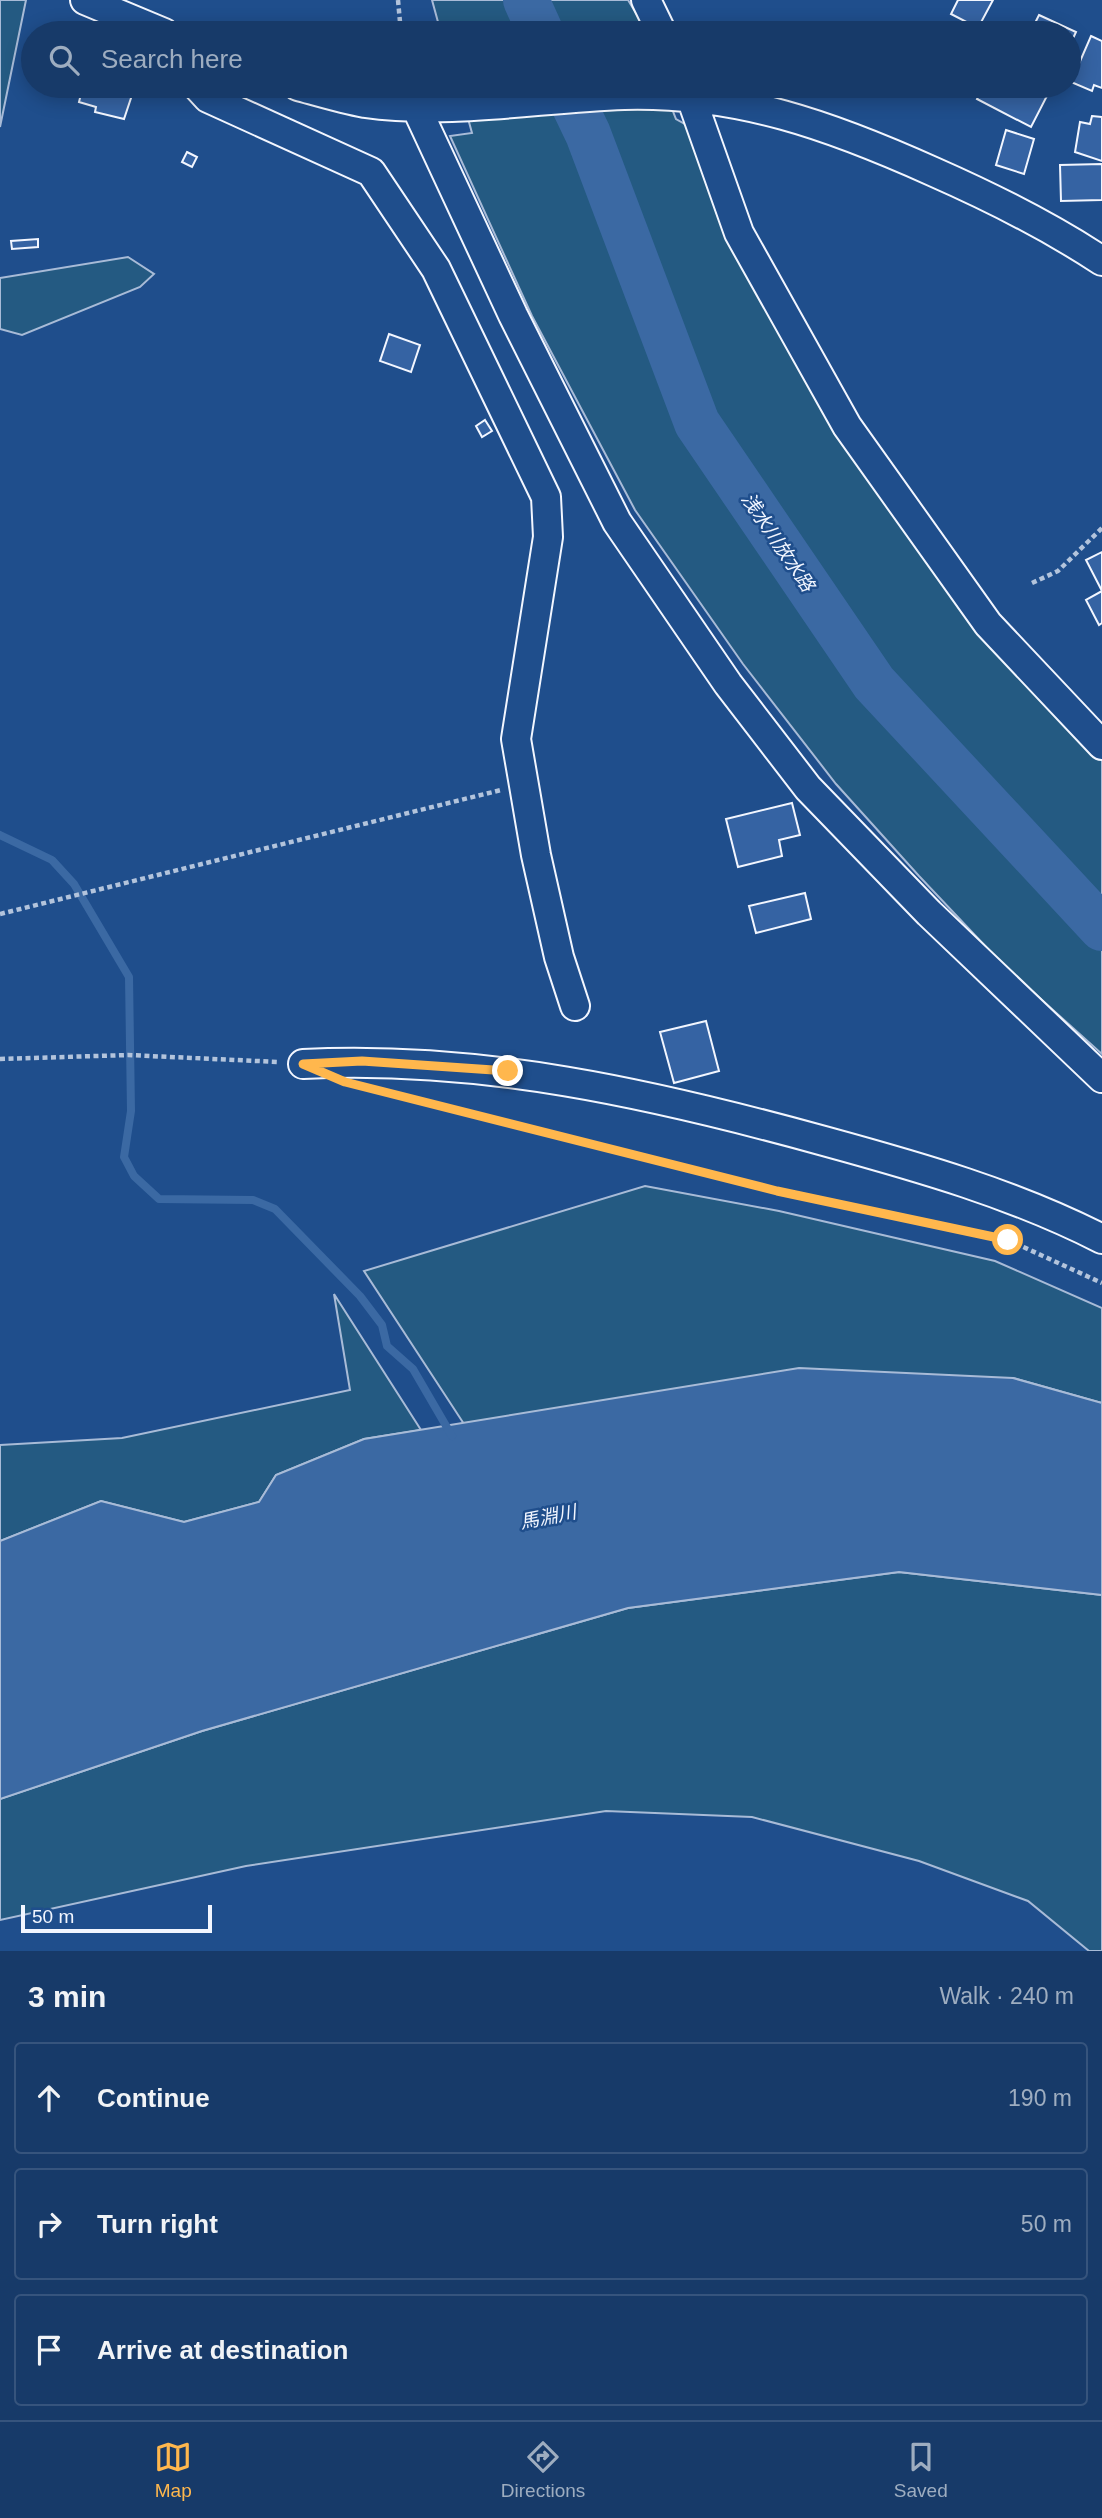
<!DOCTYPE html>
<html lang="en">
<head>
<meta charset="utf-8">
<style>
  :root { --surface:#173a69; --page:#20416f; --text:#f1f3f6; --muted:#9eadc0; --line:#36547d; --accent:#ffb74d }
  body { margin:0; font-family:Arial,"Noto Sans JP",sans-serif; background:var(--page); color:var(--text) }
  .scale { position:absolute; left:21px; bottom:18px; width:191px; box-sizing:border-box; padding-left:7px; border:4px solid #f2f6ff; border-top:0; font-size:19px; line-height:24px; white-space:nowrap; color:#f2f6ff; -webkit-text-stroke:5px #1f4e8c; paint-order:stroke }
  .stop { position:absolute; width:21px; height:21px; margin:-16px; border:5px solid #ffb74d; border-radius:50%; background:#fff }
  .stop.end { background:#ffb74d; border-color:#fff; box-shadow:0 2px 7px #0008 }
  .list { margin:0; padding:0; list-style:none }
  h2 { display:flex; justify-content:space-between; align-items:center; height:91px; margin:0; padding:0 28px; font-size:30px }
  h2 small { font-size:23px; font-weight:400; color:var(--muted) }
  .list li { display:grid; grid-template-columns:46px 1fr auto; gap:21px; align-items:center; box-sizing:border-box; height:112px; margin:0 14px 14px; padding:0 14px; border:2px solid var(--line); border-radius:7px }
  .list b { display:block; font-size:26px; white-space:nowrap }
  .list em { font-size:23px; font-style:normal; color:var(--muted) }
  .icon { flex:none; width:38px; height:38px; fill:none; stroke:currentColor; stroke-width:2; stroke-linecap:round; stroke-linejoin:round }
  .map { position:relative; flex:none; width:1102px; height:1951px; overflow:hidden }
  .search { position:absolute; background:var(--surface); box-shadow:0 4px 18px #0003; left:21px; right:21px; top:21px; height:77px; display:flex; align-items:center; gap:18px; box-sizing:border-box; padding:0 24px; border-radius:38px; color:var(--muted); font-size:26px }
  .sheet { height:469px; background:var(--surface) }
  nav { display:flex; justify-content:space-around; align-items:center; box-sizing:border-box; height:98px; border-top:2px solid var(--line); background:var(--surface); font-size:19px; color:var(--muted) }
  nav a { display:grid; justify-items:center; gap:4px }
  nav .on { color:var(--accent) }
  .map>svg:first-child { display:block }
</style>
</head>
<body>
<div class="map">
<svg width="1102" height="1951" viewBox="0 0 1102 1951">
  <rect width="100%" height="100%" fill="#1f4e8c"/>
  <!-- green -->
  <path fill="#245a82" stroke="#a8bbd7" stroke-width="2" d="M 0,0 L 26,0 L 0,127 Z
    M 432,0 L 628,0 L 648,33 L 441,33 Z
    M 459,86 L 663,86 L 676,119 L 690,127 L 838,421 L 1102,756 L 1102,1054 L 1005,967 L 919,876 L 836,784 L 743,664 L 635,510 L 532,316 L 450,136 L 472,133 Z
    M 128,257 L 154,274 L 140,287 L 22,335 L 0,329 L 0,278 Z
    M 645,1186 L 779,1211 L 995,1261 L 1102,1308 L 1102,1403 L 1013,1378 L 525,1415 L 464,1424 L 364,1271 Z
    M 334,1294 L 421,1430 L 364,1439 L 276,1475 L 259,1502 L 184,1522 L 101,1501 L 0,1541 L 0,1445 L 122,1438 L 350,1390 Z
    M 899,1572 L 1102,1595 L 1102,1951 L 1089,1951 L 1028,1901 L 919,1861 L 752,1817 L 606,1811 L 246,1866 L 0,1920 L 0,1799 L 202,1731 L 628,1608 Z"/>
  <!-- water -->
  <path fill="#3b69a3" stroke="#a8bbd7" stroke-width="2" d="M 799,1368 L 1013,1378 L 1102,1403 L 1102,1595 L 899,1572 L 628,1608 L 202,1731 L 0,1799 L 0,1541 L 101,1501 L 184,1522 L 259,1502 L 276,1475 L 364,1439 Z"/>
  <g fill="none" stroke-linecap="round" stroke-linejoin="round">
    <!-- stream -->
    <path stroke="#3b69a3" stroke-width="8" d="M 0,835 L 52,860 L 74,884 L 129,977 L 131,1111 L 124,1157 L 134,1176 L 159,1199 L 253,1200 L 275,1209 L 360,1296 L 382,1325 L 387,1346 L 413,1369 L 452,1436"/>
    <!-- river -->
    <path stroke="#3b69a3" stroke-width="46" d="M 526,0 L 541,33
      M 565,86 L 588,134 L 697,423 L 874,683 L 1102,928"/>
  </g>
  <!-- building -->
  <path fill="#3563a3" stroke="#f2f6ff" stroke-width="2" d="M 958,0 L 993,0 L 978,28 L 951,14 Z
    M 1039,15 L 1076,32 L 1069,47 L 1069,33 L 1030,33 Z
    M 1091,36 L 1102,41 L 1102,88 L 1094,85 L 1092,91 L 1071,82 Z
    M 65,86 L 135,86 L 124,119 L 95,112 L 96,107 L 79,102 L 81,94 L 64,90 Z
    M 138,86 L 160,86 L 158,94 L 137,89 Z
    M 984,86 L 1041,86 L 1050,90 L 1031,127 L 977,99 Z
    M 1092,116 L 1102,117 L 1102,161 L 1075,152 L 1080,122 L 1090,124 Z
    M 1006,130 L 1034,139 L 1024,174 L 996,165 Z
    M 187,152 L 197,157 L 192,167 L 182,162 Z
    M 1102,164 L 1102,200 L 1061,201 L 1060,165 Z
    M 38,239 L 38,247 L 12,249 L 11,241 Z
    M 389,334 L 420,345 L 411,372 L 380,361 Z
    M 485,420 L 492,431 L 482,437 L 476,426 Z
    M 1102,552 L 1102,591 L 1086,560 Z
    M 1102,591 L 1102,623 L 1099,625 L 1086,600 Z
    M 792,803 L 800,835 L 779,840 L 782,856 L 738,867 L 726,819 Z
    M 805,893 L 811,919 L 756,933 L 749,906 Z
    M 706,1021 L 719,1071 L 674,1083 L 660,1032 Z"/>
  <g fill="none" stroke-linecap="round" stroke-linejoin="round">
    <defs>
      <path id="minor" d="M 85,0 L 164,33
        M 646,0 L 662,33
        M 197,86 L 208,98 L 371,172 L 436,269 L 546,497 L 548,537 L 516,739 L 536,855 L 559,957 L 575,1006
        M 298,86 C 320,92 343,99 365,103 C 450,115 538,98 624,95 C 738,92 832,126 934,172 C 993,198 1049,226 1102,261
        M 687,86 L 739,233 L 847,426 L 988,624 L 1102,745
        M 416,107 L 513,315 L 617,522 L 728,684 L 808,788 L 929,913 L 1102,1078
        M 303,1064 C 480,1055 654,1094 824,1141 C 919,1167 1014,1194 1102,1239"/>
    </defs>
    <!-- minor casing -->
    <use href="#minor" stroke="#f2f6ff" stroke-width="32"/>
    <!-- path -->
    <path stroke="#b3c4dc" stroke-width="4.5" stroke-dasharray="5 3.5" stroke-linecap="butt" d="M 398,0 L 401,33
      M 1032,583 L 1058,571 L 1102,528
      M 0,914 L 501,790
      M 0,1059 L 128,1055 L 279,1062
      M 388,1092 L 777,1191 L 1008,1240 L 1102,1283"/>
    <!-- minor -->
    <use href="#minor" stroke="#1f4e8c" stroke-width="28"/>
  </g>
  <g fill="none" stroke-linecap="round" stroke-linejoin="round">
    <!-- route -->
    <path stroke="#ffb74d" stroke-width="9" d="M 508,1071 L 362,1061 L 303,1064 L 345,1082 L 777,1191 L 1008,1240"/>
  </g>
  <g text-anchor="middle" dominant-baseline="central" stroke-width="5" stroke-linejoin="round" paint-order="stroke">
    <!-- water labels -->
    <g font-size="19" font-style="italic" fill="#f2f6ff" stroke="#1f4e8c">
      <text transform="translate(778 542) rotate(56)">浅水川放水路</text>
      <text transform="translate(548 1517) rotate(-11)">馬淵川</text>
    </g>
  </g>
</svg>
<div class="scale">50 m</div>
<div class="stop" style="left:1008px;top:1240px"></div>
<div class="stop end" style="left:508px;top:1071px"></div>
<div class="search"><svg class="icon" aria-label="search" viewBox="0 0 24 24"><circle cx="10" cy="10" r="6"/><path d="M15 15l6 6"/></svg>Search here</div>
</div>
<section class="sheet">
<h2>3 min<small>Walk · 240 m</small></h2>
<ul class="list">
<li><svg class="icon" aria-label="ahead" viewBox="0 0 24 24"><path d="M12 20V5M6 11l6-6 6 6"/></svg><div><b>Continue</b></div><em>190 m</em></li>
<li><svg class="icon" aria-label="right" viewBox="0 0 24 24"><path d="M7 20v-9h11M14 6l5 5-5 5"/></svg><div><b>Turn right</b></div><em>50 m</em></li>
<li><svg class="icon" aria-label="arrive" viewBox="0 0 24 24"><path d="M6 21V4h12l-3 4 3 4H6"/></svg><div><b>Arrive at destination</b></div></li>
</ul>
</section>
<nav>
<a class="on"><svg class="icon" aria-label="map" viewBox="0 0 24 24"><path d="M3 6l6-2 6 2 6-2v14l-6 2-6-2-6 2zM9 4v14M15 6v14"/></svg>Map</a>
<a><svg class="icon" aria-label="directions" viewBox="0 0 24 24"><path d="M12 3l9 9-9 9-9-9zM9 14v-3h6M13 9l2 2-2 2"/></svg>Directions</a>
<a><svg class="icon" aria-label="saved" viewBox="0 0 24 24"><path d="M7 4h10v16l-5-4-5 4z"/></svg>Saved</a>
</nav>
</body>
</html>
